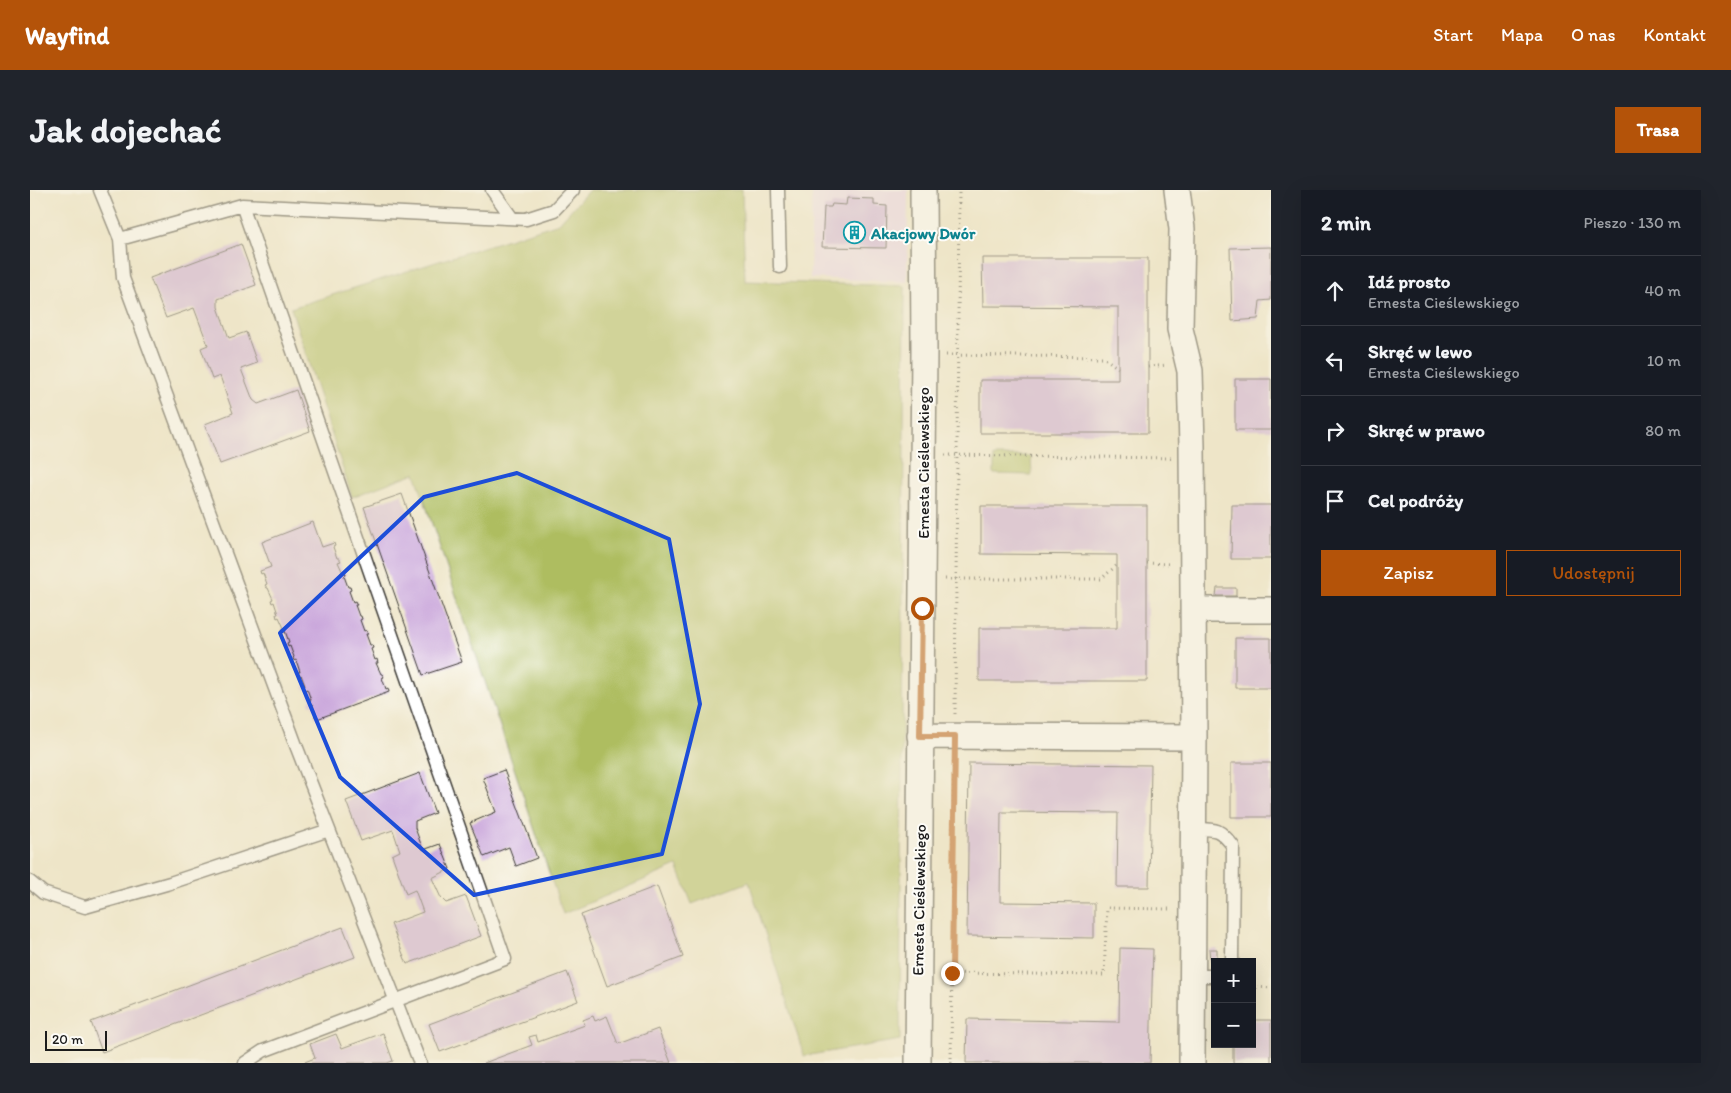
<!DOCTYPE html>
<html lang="pl">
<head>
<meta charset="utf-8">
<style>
  :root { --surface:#171b24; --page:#20242c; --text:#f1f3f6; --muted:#9ea1a6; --line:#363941; --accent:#b45309 }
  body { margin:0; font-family:Itim,sans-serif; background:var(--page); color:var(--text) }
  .controls { position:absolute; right:15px; bottom:15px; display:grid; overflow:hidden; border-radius:0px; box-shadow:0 5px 20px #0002 }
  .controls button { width:45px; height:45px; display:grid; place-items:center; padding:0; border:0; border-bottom:1px solid var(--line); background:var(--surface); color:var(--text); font:25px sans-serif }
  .scale { position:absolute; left:15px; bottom:12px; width:62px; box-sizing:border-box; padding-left:5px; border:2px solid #1c1c1c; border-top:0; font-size:14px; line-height:18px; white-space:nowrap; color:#1c1c1c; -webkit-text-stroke:4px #fdfcf7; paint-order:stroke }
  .stop { position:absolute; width:15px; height:15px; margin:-11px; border:4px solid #b45309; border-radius:50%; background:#fff }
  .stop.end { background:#b45309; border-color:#fff; box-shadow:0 1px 5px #0008 }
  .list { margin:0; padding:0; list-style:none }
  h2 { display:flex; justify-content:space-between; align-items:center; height:65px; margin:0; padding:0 20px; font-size:21px }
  h2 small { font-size:16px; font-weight:400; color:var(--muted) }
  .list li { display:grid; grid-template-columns:32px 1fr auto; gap:15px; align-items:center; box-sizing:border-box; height:70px; padding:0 20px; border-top:1px solid var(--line) }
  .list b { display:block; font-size:19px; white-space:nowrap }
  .list p { margin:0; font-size:16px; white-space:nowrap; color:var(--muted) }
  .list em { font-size:16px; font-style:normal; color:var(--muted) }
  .actions { display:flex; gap:10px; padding:15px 20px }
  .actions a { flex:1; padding:11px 0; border:1px solid var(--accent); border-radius:0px; text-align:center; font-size:18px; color:var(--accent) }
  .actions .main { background:var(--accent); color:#fff }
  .icon { flex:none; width:28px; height:28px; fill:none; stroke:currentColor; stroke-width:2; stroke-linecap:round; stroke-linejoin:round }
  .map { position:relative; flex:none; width:1241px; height:873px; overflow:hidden; border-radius:0px }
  header { display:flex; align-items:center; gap:30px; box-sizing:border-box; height:70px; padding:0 25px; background:var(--accent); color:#fff }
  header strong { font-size:24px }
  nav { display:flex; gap:28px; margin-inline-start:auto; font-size:18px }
  .intro { display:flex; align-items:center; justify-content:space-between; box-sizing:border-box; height:120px; padding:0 30px }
  h1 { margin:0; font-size:35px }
  .button { padding:12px 22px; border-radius:0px; background:var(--accent); color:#fff; font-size:18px; font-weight:700 }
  main { display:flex; gap:30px; padding:0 30px }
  aside { flex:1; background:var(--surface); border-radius:0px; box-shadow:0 5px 20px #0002 }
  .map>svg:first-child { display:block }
</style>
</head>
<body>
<header>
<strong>Wayfind</strong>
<nav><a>Start</a><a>Mapa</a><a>O nas</a><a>Kontakt</a></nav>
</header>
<div class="intro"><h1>Jak dojechać</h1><a class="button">Trasa</a></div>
<main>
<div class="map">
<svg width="1241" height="873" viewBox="0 0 1241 873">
  <rect width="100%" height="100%" fill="#fdfcf7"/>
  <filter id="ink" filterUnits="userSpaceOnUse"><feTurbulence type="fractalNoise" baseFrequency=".02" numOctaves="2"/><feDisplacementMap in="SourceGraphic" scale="10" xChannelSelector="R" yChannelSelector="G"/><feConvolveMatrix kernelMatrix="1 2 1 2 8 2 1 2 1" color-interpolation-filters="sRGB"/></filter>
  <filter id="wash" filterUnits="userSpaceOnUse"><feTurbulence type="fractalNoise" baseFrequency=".0096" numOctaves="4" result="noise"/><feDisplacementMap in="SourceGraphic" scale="20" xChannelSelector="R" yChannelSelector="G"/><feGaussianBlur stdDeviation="1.12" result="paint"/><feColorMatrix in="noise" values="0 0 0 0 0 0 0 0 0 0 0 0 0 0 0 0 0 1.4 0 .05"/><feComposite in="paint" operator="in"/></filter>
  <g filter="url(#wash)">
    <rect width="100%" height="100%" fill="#eee5c8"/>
    <!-- built -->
    <path fill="#e9d2ed" d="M 782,0 L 878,0 L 877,92 L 780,88 Z"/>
    <!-- green -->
    <path fill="#aebd60" stroke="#656c3e" d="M 559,0 L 712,0 L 715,91 L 875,96 L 870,850 L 774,866 L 719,692 L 662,714 L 647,676 L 533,724 L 385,283 L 322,307 L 261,118 L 529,33 Z
      M 964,266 L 1001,266 L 1002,285 L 964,284 Z"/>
    <g id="blocks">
      <!-- building -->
      <path fill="#caa7dc" d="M 817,8 L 844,9 L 844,15 L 857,16 L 856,58 L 792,57 L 794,17 L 801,17 L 802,14 L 816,15 Z
        M 211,54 L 226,95 L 188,109 L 188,117 L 199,148 L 216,142 L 227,173 L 211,179 L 223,210 L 228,214 L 266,200 L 280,241 L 190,274 L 175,234 L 203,223 L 190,186 L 182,189 L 171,158 L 178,155 L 164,118 L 136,128 L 120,88 Z
        M 1241,57 L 1241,110 L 1230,111 L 1228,129 L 1202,131 L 1200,58 Z
        M 952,68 L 1118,68 L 1118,243 L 950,243 L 950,190 L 1088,190 L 1088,117 L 953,116 Z
        M 1205,189 L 1241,189 L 1241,240 L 1205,240 Z
        M 372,304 L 432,472 L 393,485 L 334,317 Z
        M 1202,315 L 1241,315 L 1241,369 L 1201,369 Z
        M 951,316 L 1117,316 L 1117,491 L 949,491 L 949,438 L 1087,438 L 1087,365 L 951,364 Z
        M 283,332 L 292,357 L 304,353 L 305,356 L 303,357 L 307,368 L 309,368 L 311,371 L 308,372 L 313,383 L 315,382 L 316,385 L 314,386 L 318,397 L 320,397 L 321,400 L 319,401 L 323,412 L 325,411 L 327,415 L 325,415 L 329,426 L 331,426 L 332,429 L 330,430 L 334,441 L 336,440 L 338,444 L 336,444 L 340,455 L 342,455 L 343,458 L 341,459 L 345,470 L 347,469 L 348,473 L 346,473 L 351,484 L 352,484 L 354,487 L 352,488 L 356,499 L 358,498 L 359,502 L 287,529 L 284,526 L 286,525 L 282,514 L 280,515 L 279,511 L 281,510 L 277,499 L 275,500 L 273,497 L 275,496 L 271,485 L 269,486 L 268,482 L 270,482 L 266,470 L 264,471 L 263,468 L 264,467 L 260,456 L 258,457 L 257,453 L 259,452 L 255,441 L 253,442 L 252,439 L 254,438 L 249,427 L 247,428 L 246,424 L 248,424 L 244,412 L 242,413 L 241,410 L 243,409 L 238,398 L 237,398 L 235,395 L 237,394 L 233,383 L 231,384 L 230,381 L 241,377 L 232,352 Z
        M 1187,398 L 1206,398 L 1206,406 L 1186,406 Z
        M 1205,448 L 1241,448 L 1241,498 L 1205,498 Z
        M 939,573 L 1121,575 L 1119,697 L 1087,697 L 1088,623 L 971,622 L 970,712 L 1064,713 L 1064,748 L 937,746 Z
        M 1201,573 L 1241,573 L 1241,627 L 1201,627 Z
        M 474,580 L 507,668 L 486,676 L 479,657 L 454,667 L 440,633 L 466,622 L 453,588 Z
        M 390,583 L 405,623 L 385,631 L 385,638 L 393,660 L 410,654 L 420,679 L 402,688 L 411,708 L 416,713 L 436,706 L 451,746 L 377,774 L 361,734 L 393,722 L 385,700 L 376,704 L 362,665 L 370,661 L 363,640 L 331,651 L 316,611 Z
        M 627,696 L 653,767 L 577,796 L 551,725 Z
        M 313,737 L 325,767 L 72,862 L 61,832 Z
        M 1090,758 L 1123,759 L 1120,873 L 936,873 L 937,829 L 1089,832 Z
        M 1179,759 L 1187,759 L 1187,771 L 1180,771 Z
        M 537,782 L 548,811 L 410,862 L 399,834 Z
        M 563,826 L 565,831 L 577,826 L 588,854 L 628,839 L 641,873 L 454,873 L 502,855 L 499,847 L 506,845 L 508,852 L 555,835 L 553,830 Z
        M 1222,830 L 1241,830 L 1241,873 L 1203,873 L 1203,854 L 1222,854 Z
        M 353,843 L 363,871 L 357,873 L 272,873 L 285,868 L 280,854 L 306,844 L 312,858 Z"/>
    </g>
  </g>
  <g filter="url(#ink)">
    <use href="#blocks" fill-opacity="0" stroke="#3c3a36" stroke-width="1"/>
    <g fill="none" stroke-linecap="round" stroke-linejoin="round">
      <defs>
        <path id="lane" d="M 70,0 L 90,49 L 93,88 L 267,558 L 390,873
          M 462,0 L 482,28
          M 748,0 L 750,77
          M 212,15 L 475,769 L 233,861 L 215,873
          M 90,49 L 212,15 L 496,29 L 524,20 L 543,0
          M 1164,639 C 1186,639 1189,638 1203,656 L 1202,772
          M 0,692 L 13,703 L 55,717 L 140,693 L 299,640
          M 1162,786 L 1185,786"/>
        <path id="street" d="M 1147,0 L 1152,39 L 1150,139 L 1160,181 L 1162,256 L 1164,547 L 1162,873
          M 1165,420 L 1241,420
          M 890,546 L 1164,547
          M 888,873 L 894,160 L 893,0"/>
      </defs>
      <!-- lane casing -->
      <use href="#lane" stroke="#3c3a36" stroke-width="15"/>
      <!-- street casing -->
      <use href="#street" stroke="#3c3a36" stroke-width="28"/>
      <!-- path -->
      <path stroke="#3c3a36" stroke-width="3" stroke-dasharray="1 4" stroke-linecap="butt" d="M 916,165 L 1073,167 L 1088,178
        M 1118,177 L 1137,175
        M 915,265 L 1141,268
        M 1117,373 L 1141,374
        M 915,389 L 1071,389 L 1087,375
        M 925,524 L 929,0
        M 922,783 L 1074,785 L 1077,718 L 1140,719
        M 1222,797 L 1241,798
        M 921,873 L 924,568"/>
      <!-- lane -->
      <use href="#lane" stroke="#fff" stroke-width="12"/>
      <!-- street -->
      <use href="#street" stroke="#fff" stroke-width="25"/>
    </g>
  </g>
  <g fill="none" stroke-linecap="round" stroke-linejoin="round" filter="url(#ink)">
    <!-- route -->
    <path stroke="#b45309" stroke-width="6" d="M 892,418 L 890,546 L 925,546 L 922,783"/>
  </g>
  <!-- marked area -->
  <path d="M0 0H1241V873H0ZM 487,283 L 639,349 L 670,514 L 632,664 L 444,705 L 310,587 L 250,443 L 394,307 Z" fill="#eee5c8" fill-opacity=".55" fill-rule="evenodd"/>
  <path fill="none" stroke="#1d4ed8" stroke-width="4" stroke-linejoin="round" d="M 487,283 L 639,349 L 670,514 L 632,664 L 444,705 L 310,587 L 250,443 L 394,307 Z"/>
  <!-- icons -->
  <defs>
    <symbol id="building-ring" viewBox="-11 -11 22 22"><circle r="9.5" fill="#fdfcf7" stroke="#0f9aa8" stroke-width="1.5"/><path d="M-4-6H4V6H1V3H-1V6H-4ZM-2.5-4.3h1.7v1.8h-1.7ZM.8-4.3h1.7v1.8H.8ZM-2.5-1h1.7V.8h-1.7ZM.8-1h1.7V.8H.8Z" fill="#0f9aa8"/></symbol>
  </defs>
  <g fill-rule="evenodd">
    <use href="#building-ring" x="812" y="30" width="25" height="25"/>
  </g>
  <g text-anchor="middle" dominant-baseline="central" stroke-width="4" stroke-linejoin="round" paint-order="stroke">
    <!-- culture labels -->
    <g font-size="16" font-weight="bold" fill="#0d838f" stroke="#fdfcf7" text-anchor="start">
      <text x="841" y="43">Akacjowy Dwór</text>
    </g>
    <!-- street labels -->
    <g font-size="16" fill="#1c1c1c" stroke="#fdfcf7">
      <text transform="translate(893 273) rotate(-90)">Ernesta Cieślewskiego</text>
      <text transform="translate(889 710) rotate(-89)">Ernesta Cieślewskiego</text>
    </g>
  </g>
</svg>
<div class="controls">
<button>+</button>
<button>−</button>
</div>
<div class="scale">20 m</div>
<div class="stop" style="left:892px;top:418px"></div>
<div class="stop end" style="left:922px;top:783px"></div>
</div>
<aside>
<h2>2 min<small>Pieszo · 130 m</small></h2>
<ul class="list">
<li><svg class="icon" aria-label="ahead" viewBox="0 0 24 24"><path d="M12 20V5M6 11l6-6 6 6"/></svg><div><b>Idź prosto</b><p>Ernesta Cieślewskiego</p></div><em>40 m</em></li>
<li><svg class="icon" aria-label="left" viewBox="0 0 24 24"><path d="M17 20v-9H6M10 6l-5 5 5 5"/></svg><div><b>Skręć w lewo</b><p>Ernesta Cieślewskiego</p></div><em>10 m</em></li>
<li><svg class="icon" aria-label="right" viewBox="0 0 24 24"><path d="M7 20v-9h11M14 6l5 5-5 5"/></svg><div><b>Skręć w prawo</b></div><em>80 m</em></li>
<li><svg class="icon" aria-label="arrive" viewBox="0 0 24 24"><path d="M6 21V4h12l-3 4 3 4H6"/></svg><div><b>Cel podróży</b></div></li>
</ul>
<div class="actions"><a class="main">Zapisz</a><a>Udostępnij</a></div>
</aside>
</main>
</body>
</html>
